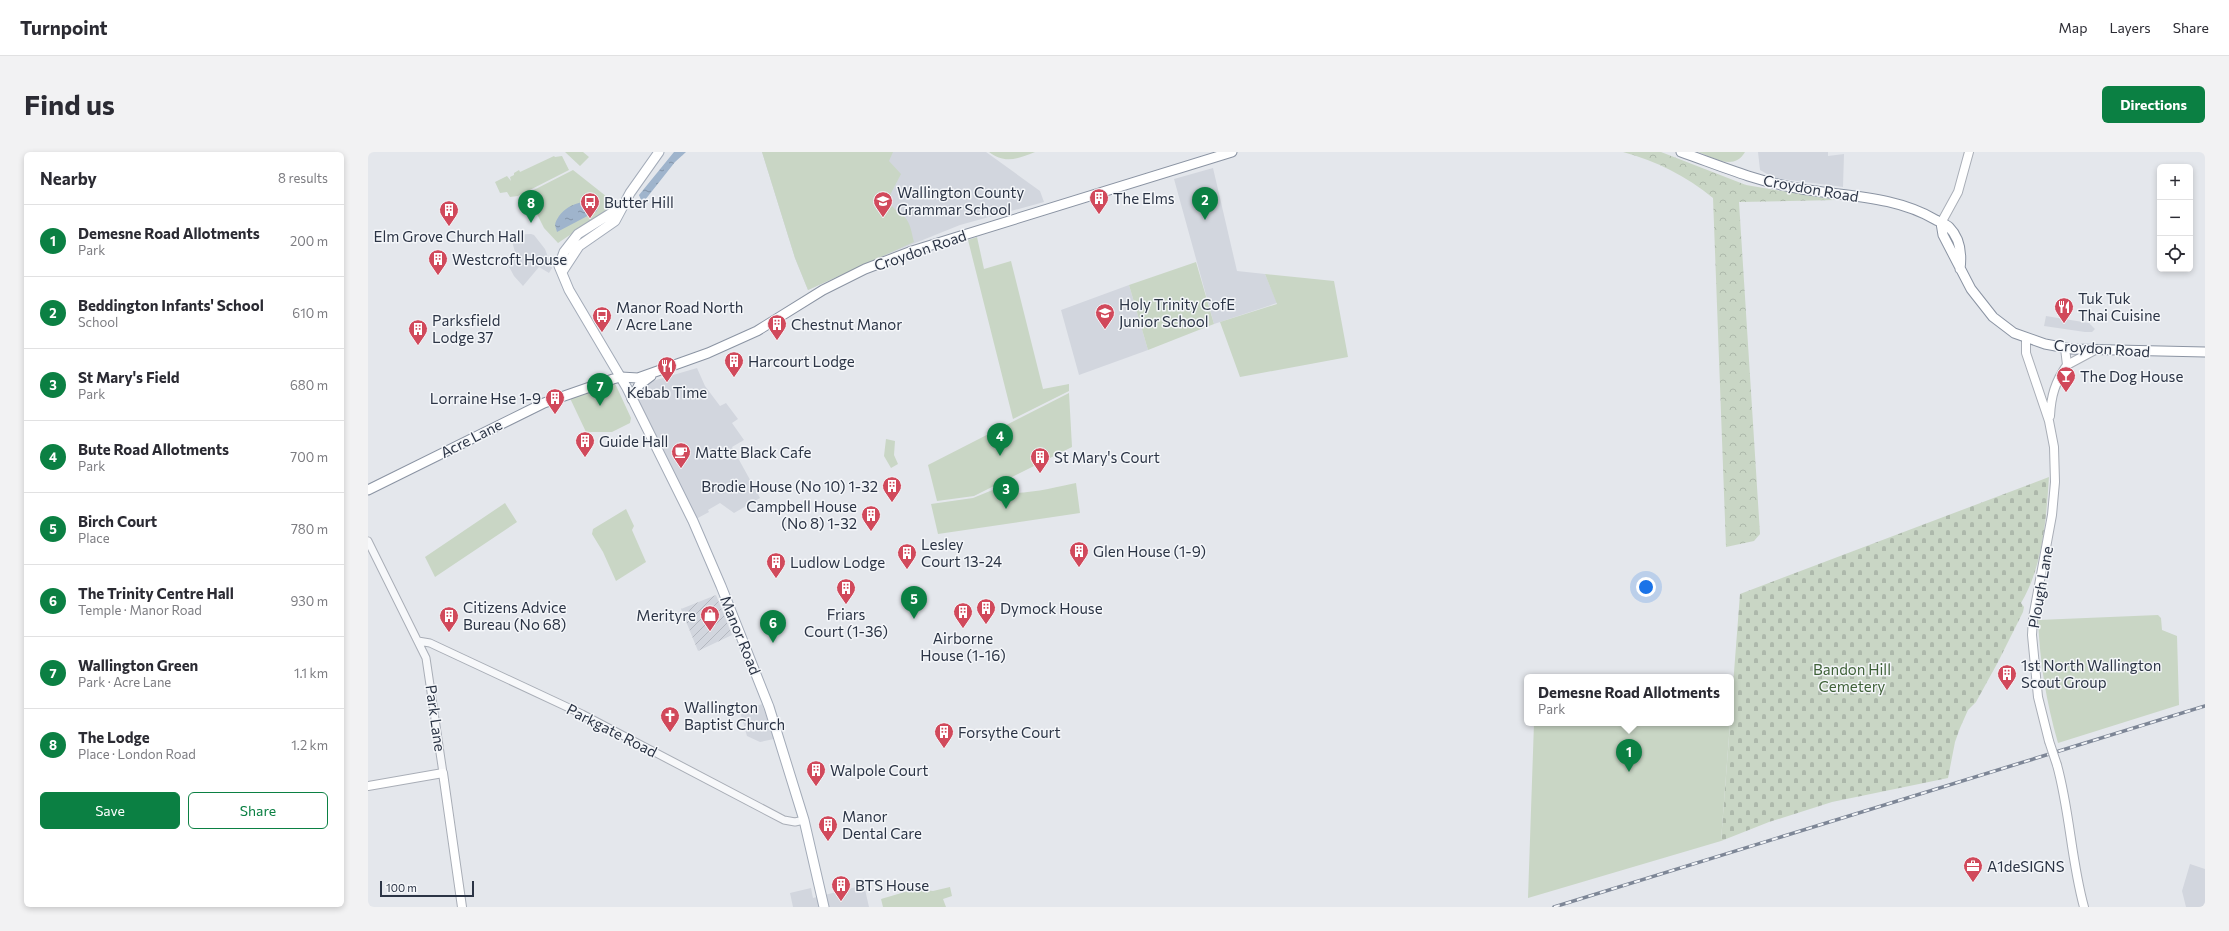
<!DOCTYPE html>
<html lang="en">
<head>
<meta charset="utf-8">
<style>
  :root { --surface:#fff; --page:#f2f2f3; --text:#2b2b33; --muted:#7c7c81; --line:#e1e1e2; --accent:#0b8043 }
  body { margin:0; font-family:Commissioner,sans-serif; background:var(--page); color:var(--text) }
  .controls { position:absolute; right:12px; top:12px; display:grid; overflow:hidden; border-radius:6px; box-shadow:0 2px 6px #0003 }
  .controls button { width:36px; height:36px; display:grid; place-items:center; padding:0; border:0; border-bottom:1px solid var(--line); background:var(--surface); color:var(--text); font:20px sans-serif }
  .scale { position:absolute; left:12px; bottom:10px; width:94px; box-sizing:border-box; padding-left:4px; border:2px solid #2b3445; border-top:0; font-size:11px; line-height:14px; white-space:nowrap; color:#2b3445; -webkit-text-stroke:3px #f4f6f9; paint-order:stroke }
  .you { position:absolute; left:1278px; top:435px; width:14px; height:14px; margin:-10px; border:3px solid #fff; border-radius:50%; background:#1a73e8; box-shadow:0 0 0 6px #1a73e833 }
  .badge { display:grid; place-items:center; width:26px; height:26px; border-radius:50%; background:var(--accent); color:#fff; font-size:13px; font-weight:700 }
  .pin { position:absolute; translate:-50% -33px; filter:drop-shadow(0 1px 2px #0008) }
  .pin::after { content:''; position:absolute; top:21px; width:14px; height:12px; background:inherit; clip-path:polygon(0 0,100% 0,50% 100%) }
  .popup { position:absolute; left:1156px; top:522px; width:210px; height:52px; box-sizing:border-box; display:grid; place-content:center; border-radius:6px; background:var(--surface); filter:drop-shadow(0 1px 3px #0005); font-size:13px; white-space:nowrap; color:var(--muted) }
  .popup b { font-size:15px; color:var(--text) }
  .popup::after { content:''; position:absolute; left:50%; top:100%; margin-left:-8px; border:8px solid transparent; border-top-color:var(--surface) }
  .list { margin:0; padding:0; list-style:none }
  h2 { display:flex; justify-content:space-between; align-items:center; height:52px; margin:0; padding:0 16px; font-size:17px }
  h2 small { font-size:13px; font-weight:400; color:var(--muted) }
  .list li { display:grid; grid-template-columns:26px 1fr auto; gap:12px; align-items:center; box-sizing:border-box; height:72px; padding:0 16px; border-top:1px solid var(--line) }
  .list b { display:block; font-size:15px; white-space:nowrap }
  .list p { margin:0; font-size:13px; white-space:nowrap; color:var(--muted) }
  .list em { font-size:13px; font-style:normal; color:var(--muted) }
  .actions { display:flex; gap:8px; padding:12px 16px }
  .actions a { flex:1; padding:9px 0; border:1px solid var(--accent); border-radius:6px; text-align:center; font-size:14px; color:var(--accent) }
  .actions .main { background:var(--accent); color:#fff }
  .icon { flex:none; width:22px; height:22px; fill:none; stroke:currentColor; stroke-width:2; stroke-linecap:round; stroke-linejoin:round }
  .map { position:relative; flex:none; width:1837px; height:755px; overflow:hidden; border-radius:6px }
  header { display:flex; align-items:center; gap:24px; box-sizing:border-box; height:56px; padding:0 20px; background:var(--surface); border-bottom:1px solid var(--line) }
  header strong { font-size:19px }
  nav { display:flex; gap:22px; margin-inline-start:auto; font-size:14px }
  .intro { display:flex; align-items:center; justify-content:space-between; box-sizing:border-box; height:96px; padding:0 24px }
  h1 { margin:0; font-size:28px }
  .button { padding:10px 18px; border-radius:6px; background:var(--accent); color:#fff; font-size:14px; font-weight:700 }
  main { display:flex; gap:24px; padding:0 24px }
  aside { flex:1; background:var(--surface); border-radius:6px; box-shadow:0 2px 6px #0003 }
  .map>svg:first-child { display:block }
</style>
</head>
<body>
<header>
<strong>Turnpoint</strong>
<nav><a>Map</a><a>Layers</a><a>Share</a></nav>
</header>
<div class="intro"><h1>Find us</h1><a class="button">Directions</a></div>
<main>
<aside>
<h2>Nearby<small>8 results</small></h2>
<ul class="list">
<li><span class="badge">1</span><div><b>Demesne Road Allotments</b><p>Park</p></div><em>200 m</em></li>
<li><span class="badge">2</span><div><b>Beddington Infants' School</b><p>School</p></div><em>610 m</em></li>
<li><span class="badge">3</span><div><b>St Mary's Field</b><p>Park</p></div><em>680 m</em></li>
<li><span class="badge">4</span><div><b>Bute Road Allotments</b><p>Park</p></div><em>700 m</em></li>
<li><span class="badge">5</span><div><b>Birch Court</b><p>Place</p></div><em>780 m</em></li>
<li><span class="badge">6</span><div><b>The Trinity Centre Hall</b><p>Temple · Manor Road</p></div><em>930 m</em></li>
<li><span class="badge">7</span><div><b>Wallington Green</b><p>Park · Acre Lane</p></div><em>1.1 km</em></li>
<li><span class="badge">8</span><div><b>The Lodge</b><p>Place · London Road</p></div><em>1.2 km</em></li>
</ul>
<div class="actions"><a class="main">Save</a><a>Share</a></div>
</aside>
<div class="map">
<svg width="1837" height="755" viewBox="0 0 1837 755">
  <defs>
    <pattern id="industrial-furrows" width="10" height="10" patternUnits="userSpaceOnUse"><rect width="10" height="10" fill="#d2d6de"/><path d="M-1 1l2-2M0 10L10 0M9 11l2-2" fill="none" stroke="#b4b8c0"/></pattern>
    <pattern id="forest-crowns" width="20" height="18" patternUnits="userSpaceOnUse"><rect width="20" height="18" fill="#c9d6c5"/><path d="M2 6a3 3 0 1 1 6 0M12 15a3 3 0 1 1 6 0" fill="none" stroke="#adb8ab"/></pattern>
    <pattern id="cemetery-stones" width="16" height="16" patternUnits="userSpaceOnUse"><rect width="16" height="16" fill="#c9d6c5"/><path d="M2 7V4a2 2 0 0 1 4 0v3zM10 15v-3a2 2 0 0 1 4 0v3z" fill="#adb8ab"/></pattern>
    <pattern id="water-ripples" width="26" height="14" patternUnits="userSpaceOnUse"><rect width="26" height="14" fill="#9fb4cc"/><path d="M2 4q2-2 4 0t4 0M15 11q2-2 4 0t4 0" fill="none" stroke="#8293a7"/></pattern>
  </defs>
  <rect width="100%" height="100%" fill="#e4e7ec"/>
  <!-- built -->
  <path fill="#d2d6de" d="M 394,0 L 618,0 L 672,39 L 676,50 L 592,73 L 495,112 L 440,138 L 427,106 Z
    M 1390,0 L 1460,0 L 1460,4 L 1476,2 L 1475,35 L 1406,26 L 1392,18 Z
    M 845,16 L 869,119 L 897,122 L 909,151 L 846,172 L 806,27 Z
    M 163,82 L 166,83 L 177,97 L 184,116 L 181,121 L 171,115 L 155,134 L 146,124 L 138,109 L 148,103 L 142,83 Z
    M 761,133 L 780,198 L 711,223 L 693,158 Z
    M 1678,164 L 1721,171 L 1727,177 L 1724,180 L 1717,180 L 1676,174 Z
    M 329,216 L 337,234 L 352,254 L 358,251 L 370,267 L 364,271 L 376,288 L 364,295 L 392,346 L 366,361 L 352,351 L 340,358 L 341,360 L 328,367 L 272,257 L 269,247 L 271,240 L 278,231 Z
    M 394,552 L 406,587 L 392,590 L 379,584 L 373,563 L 376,559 Z
    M 1822,712 L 1837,717 L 1837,755 L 1818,755 L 1814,739 Z
    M 496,733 L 501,755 L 425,755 L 422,741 L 443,736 L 445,746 Z"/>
  <!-- industrial -->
  <path fill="url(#industrial-furrows)" d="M 348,443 L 364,483 L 330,499 L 313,457 Z"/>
  <!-- forest -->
  <path fill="url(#forest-crowns)" d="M 1255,0 L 1293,0 L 1378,33 L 1468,48 L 1371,50 L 1392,382 L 1386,389 L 1358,395 L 1345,46 C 1318,24 1289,9 1255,0 Z"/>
  <!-- cemetery -->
  <path fill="url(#cemetery-stones)" d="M 1681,325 C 1678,368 1675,414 1653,451 L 1656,455 L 1655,460 L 1630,510 L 1608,550 L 1600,558 L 1592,576 L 1587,590 L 1580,626 L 1464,650 L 1401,670 L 1353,689 L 1372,442 Z"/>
  <!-- green -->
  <path fill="#c9d6c5" d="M 197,0 L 215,0 L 221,5 L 212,14 Z
    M 394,0 L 525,0 L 521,9 L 533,22 L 520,47 C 526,61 532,57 539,68 C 543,74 544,83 546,90 L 440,138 L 427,106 Z
    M 621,0 L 667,0 C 650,7 636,12 621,0 Z
    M 1330,0 L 1377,0 C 1366,19 1346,6 1330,0 Z
    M 186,4 L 187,5 L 194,4 L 201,18 L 150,44 L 142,45 L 139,40 L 132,41 L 127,30 L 139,24 L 143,29 L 142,25 L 146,23 L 146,21 L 151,18 L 152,20 Z
    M 205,18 L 248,52 L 190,91 L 176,76 L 162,48 L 156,49 L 156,43 Z
    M 609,85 L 616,117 L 643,109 L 675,237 L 701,232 L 701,239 L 645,267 L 600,88 Z
    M 828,110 L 846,172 L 780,198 L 761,133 Z
    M 897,122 L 966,129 L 980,205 L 872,225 L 852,170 L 909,152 Z
    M 245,227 L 263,266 L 262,271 L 244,280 L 218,280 L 200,242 Z
    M 701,241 L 704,295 L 606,344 L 569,349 L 560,313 Z
    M 518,287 L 527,289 L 526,303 L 530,312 L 523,316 L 516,304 Z
    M 708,331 L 712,361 L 570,382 L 563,352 L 605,346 L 627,337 C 645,347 687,335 708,331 Z
    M 137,351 L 149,370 L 67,425 L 57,405 Z
    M 258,357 L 266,374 L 264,378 L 278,410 L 248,429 L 235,400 L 224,382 L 225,377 Z
    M 1790,463 L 1793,466 L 1794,478 L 1809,484 L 1811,553 L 1690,591 C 1678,549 1672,511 1670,468 Z
    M 1166,571 L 1362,571 L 1353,689 L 1160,746 Z
    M 582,735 L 584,744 L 575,747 L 578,755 L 515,755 L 513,747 L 547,737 L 565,739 Z"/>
  <!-- water -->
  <path fill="url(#water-ripples)" d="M 306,0 L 318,0 L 307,10 L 277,48 L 273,48 L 271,43 Z
    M 216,50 L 229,56 L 229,59 L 189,80 L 187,73 C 190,60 204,51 216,50 Z"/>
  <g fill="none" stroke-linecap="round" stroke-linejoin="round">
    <defs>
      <path id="tertiary" d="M 0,389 L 58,506 L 75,621
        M 50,489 L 62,491 L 214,562 L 416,668 L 427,670 L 436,668"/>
      <path id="secondary" d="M 1573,71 L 1590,40 L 1601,0
        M 1658,186 L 1658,201 L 1681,269 L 1686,295 L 1687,330 L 1684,363 L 1665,466 L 1664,483 L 1670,545 L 1681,589
        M 1699,213 L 1727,198
        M 1682,264 C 1683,244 1687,230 1699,213 L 1697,196
        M 1689,613 C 1702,660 1703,708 1716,755
        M 0,634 L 75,621 L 94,755"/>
      <path id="primary" d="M 253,55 L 210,82 L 196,100 L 191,114 L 201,138 L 259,236 L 325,369 L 353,434 L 401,555 L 436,668 L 456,755
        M 194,120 L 211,94 L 247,69 L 262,41 L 291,0"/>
      <path id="trunk" d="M 1313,0 C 1350,13 1385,28 1423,35 C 1472,45 1524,42 1568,68 C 1572,70 1578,72 1581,75 C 1593,87 1594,102 1592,117
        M 1573,71 L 1575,83 L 1603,137 L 1625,165 L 1646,181 L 1677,192 L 1704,197 L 1837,200
        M 264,247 L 271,233 L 283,224
        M 0,338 L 176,251 L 245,227 L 253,225 L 270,226 L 340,201 L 389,179 L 455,138 L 497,117 L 544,99 L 864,0"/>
    </defs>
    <!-- tertiary casing -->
    <use href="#tertiary" stroke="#a9aeb7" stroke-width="9"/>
    <!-- secondary casing -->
    <use href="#secondary" stroke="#a9aeb7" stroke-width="10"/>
    <!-- primary casing -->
    <use href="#primary" stroke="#a3abb8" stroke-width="11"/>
    <!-- trunk casing -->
    <use href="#trunk" stroke="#8b94a3" stroke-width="11"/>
    <!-- tertiary -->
    <use href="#tertiary" stroke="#f7f8fa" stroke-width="7"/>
    <!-- secondary -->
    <use href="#secondary" stroke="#fff" stroke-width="8"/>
    <!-- primary -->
    <use href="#primary" stroke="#fff" stroke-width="9"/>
    <!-- trunk -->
    <use href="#trunk" stroke="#fff" stroke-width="9"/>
    <defs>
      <path id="rail" d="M 1186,755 L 1837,554"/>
    </defs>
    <!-- rail casing -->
    <use href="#rail" stroke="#7d8696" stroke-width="3.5"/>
    <!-- rail -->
    <use href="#rail" stroke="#f4f6f9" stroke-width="2" stroke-dasharray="6" stroke-linecap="butt"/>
    <defs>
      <path id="secondary-bridge" d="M 1681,589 L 1689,613"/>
    </defs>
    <!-- secondary-bridge casing -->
    <use href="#secondary-bridge" stroke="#a9aeb7" stroke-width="10" stroke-linecap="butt"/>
    <!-- secondary-bridge -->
    <use href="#secondary-bridge" stroke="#fff" stroke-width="8"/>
  </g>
  <!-- icons -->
  <defs>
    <symbol id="building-pin" viewBox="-11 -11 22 30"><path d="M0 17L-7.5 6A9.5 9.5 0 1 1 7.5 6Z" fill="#d1495b" stroke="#f4f6f9"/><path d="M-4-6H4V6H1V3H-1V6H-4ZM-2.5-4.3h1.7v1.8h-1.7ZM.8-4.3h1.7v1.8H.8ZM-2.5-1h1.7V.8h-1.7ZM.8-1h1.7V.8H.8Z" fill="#fff"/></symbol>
    <symbol id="school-pin" viewBox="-11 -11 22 30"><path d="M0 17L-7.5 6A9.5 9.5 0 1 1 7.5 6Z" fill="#d1495b" stroke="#f4f6f9"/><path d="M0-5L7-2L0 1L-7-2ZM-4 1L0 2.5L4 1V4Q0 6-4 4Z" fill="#fff"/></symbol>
    <symbol id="bus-pin" viewBox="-11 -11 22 30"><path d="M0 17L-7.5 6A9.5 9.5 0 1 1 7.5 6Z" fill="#d1495b" stroke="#f4f6f9"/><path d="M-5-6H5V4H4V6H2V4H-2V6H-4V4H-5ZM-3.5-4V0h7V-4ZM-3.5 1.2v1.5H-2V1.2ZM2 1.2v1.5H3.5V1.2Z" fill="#fff"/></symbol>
    <symbol id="restaurant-pin" viewBox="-11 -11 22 30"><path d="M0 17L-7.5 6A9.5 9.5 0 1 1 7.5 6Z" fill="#d1495b" stroke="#f4f6f9"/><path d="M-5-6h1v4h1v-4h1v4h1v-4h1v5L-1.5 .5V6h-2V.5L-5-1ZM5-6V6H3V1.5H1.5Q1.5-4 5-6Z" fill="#fff"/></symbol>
    <symbol id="bar-pin" viewBox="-11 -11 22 30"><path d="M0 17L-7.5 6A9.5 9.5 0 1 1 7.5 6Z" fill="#d1495b" stroke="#f4f6f9"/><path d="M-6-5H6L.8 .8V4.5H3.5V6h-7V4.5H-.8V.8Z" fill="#fff"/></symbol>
    <symbol id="cafe-pin" viewBox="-11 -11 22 30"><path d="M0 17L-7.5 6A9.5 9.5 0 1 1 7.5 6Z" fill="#d1495b" stroke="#f4f6f9"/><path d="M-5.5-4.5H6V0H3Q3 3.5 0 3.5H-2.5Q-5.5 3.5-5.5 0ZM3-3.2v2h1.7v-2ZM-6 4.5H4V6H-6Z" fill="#fff"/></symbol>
    <symbol id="shop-pin" viewBox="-11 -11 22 30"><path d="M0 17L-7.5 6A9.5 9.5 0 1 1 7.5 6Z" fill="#d1495b" stroke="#f4f6f9"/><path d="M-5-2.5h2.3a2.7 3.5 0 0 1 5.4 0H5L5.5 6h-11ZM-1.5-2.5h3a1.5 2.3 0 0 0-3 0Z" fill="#fff"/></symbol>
    <symbol id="church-pin" viewBox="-11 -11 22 30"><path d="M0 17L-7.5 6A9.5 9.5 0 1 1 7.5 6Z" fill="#d1495b" stroke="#f4f6f9"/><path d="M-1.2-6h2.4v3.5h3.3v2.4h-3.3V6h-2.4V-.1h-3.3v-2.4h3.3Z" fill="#fff"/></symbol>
    <symbol id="office-pin" viewBox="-11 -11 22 30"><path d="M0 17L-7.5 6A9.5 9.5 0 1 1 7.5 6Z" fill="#d1495b" stroke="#f4f6f9"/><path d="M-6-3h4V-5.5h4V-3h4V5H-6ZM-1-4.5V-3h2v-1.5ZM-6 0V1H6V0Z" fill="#fff"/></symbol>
  </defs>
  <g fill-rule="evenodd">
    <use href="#building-pin" x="720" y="35" width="22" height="30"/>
    <use href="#school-pin" x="504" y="38" width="22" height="30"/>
    <use href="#bus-pin" x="211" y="39" width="22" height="30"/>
    <use href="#building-pin" x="70" y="47" width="22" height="30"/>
    <use href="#building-pin" x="59" y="96" width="22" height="30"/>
    <use href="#restaurant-pin" x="1685" y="144" width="22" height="30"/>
    <use href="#school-pin" x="726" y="150" width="22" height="30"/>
    <use href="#bus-pin" x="223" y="153" width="22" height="30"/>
    <use href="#building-pin" x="398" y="161" width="22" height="30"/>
    <use href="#building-pin" x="39" y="166" width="22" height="30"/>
    <use href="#building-pin" x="355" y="198" width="22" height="30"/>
    <use href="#restaurant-pin" x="288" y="203" width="22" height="30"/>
    <use href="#bar-pin" x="1687" y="213" width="22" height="30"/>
    <use href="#building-pin" x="176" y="235" width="22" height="30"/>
    <use href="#building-pin" x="206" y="278" width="22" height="30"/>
    <use href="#cafe-pin" x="302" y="289" width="22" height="30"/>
    <use href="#building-pin" x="661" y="294" width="22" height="30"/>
    <use href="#building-pin" x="513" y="323" width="22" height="30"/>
    <use href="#building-pin" x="492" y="352" width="22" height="30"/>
    <use href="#building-pin" x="700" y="388" width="22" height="30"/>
    <use href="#building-pin" x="528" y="390" width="22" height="30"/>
    <use href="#building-pin" x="397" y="399" width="22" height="30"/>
    <use href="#building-pin" x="467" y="425" width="22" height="30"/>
    <use href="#building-pin" x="607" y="445" width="22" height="30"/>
    <use href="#building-pin" x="584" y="449" width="22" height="30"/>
    <use href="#shop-pin" x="331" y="452" width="22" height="30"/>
    <use href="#building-pin" x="70" y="453" width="22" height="30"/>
    <use href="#building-pin" x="1628" y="511" width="22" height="30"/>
    <use href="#church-pin" x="291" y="553" width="22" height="30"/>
    <use href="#building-pin" x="565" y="569" width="22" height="30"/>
    <use href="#building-pin" x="437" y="607" width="22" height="30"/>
    <use href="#building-pin" x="449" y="662" width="22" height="30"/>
    <use href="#office-pin" x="1594" y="703" width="22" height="30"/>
    <use href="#building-pin" x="462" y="722" width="22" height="30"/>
  </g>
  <g text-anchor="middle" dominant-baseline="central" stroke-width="3" stroke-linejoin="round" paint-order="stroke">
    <!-- street labels -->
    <g font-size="15" fill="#2b3445" stroke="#f4f6f9">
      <text transform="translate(1443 36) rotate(10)">Croydon Road</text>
      <text transform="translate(552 98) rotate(-19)">Croydon Road</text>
      <text transform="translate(1734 196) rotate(4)">Croydon Road</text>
      <text transform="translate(103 286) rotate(-27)">Acre Lane</text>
      <text transform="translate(1672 435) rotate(-80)">Plough Lane</text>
      <text transform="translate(373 483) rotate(68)">Manor Road</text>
      <text transform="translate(68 566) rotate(82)">Park Lane</text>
      <text transform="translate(244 578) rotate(27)">Parkgate Road</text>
    </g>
    <!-- poi labels -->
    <g font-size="15" fill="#2b3445" stroke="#f4f6f9" text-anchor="start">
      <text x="529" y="40">Wallington County<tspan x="529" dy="17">Grammar School</tspan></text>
      <text x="745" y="46">The Elms</text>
      <text x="236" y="50">Butter Hill</text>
      <text x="81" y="84" text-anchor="middle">Elm Grove Church Hall</text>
      <text x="84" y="107">Westcroft House</text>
      <text x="1710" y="146">Tuk Tuk<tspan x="1710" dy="17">Thai Cuisine</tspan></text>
      <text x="751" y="152">Holy Trinity CofE<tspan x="751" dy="17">Junior School</tspan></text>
      <text x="248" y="155">Manor Road North<tspan x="248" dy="17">/ Acre Lane</tspan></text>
      <text x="64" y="168">Parksfield<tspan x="64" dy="17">Lodge 37</tspan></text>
      <text x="423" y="172">Chestnut Manor</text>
      <text x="380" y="209">Harcourt Lodge</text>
      <text x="1712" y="224">The Dog House</text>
      <text x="299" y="240" text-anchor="middle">Kebab Time</text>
      <text x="173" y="246" text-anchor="end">Lorraine Hse 1-9</text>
      <text x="231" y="289">Guide Hall</text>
      <text x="327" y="300">Matte Black Cafe</text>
      <text x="686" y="305">St Mary's Court</text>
      <text x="510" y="334" text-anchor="end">Brodie House (No 10) 1-32</text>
      <text x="489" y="354" text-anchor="end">Campbell House<tspan x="489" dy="17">(No 8) 1-32</tspan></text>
      <text x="553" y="392">Lesley<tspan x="553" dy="17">Court 13-24</tspan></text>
      <text x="725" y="399">Glen House (1-9)</text>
      <text x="422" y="410">Ludlow Lodge</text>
      <text x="95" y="455">Citizens Advice<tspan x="95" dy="17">Bureau (No 68)</tspan></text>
      <text x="632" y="456">Dymock House</text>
      <text x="478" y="462" text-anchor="middle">Friars<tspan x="478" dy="17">Court (1-36)</tspan></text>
      <text x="328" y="463" text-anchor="end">Merityre</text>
      <text x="595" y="486" text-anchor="middle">Airborne<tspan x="595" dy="17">House (1-16)</tspan></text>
      <text x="1653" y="513">1st North Wallington<tspan x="1653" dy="17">Scout Group</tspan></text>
      <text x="316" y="555">Wallington<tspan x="316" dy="17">Baptist Church</tspan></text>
      <text x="590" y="580">Forsythe Court</text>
      <text x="462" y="618">Walpole Court</text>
      <text x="474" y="664">Manor<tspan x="474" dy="17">Dental Care</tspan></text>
      <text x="1619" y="714">A1deSIGNS</text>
      <text x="487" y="733">BTS House</text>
    </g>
    <!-- park labels -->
    <g font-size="15" fill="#3f6138" stroke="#f4f6f9">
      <text x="1484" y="517">Bandon Hill<tspan x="1484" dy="17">Cemetery</tspan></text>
    </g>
  </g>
</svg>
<div class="controls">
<button>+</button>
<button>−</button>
<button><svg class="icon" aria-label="locate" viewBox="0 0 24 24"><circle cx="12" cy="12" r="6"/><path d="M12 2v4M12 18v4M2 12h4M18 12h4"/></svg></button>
</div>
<div class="scale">100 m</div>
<div class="you"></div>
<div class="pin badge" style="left:1261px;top:620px">1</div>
<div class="popup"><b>Demesne Road Allotments</b>Park</div>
<div class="pin badge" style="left:837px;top:68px">2</div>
<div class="pin badge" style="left:638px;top:357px">3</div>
<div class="pin badge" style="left:632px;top:304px">4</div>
<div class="pin badge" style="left:546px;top:467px">5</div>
<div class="pin badge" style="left:405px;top:491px">6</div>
<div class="pin badge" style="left:232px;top:254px">7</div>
<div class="pin badge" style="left:163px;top:71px">8</div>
</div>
</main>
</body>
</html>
